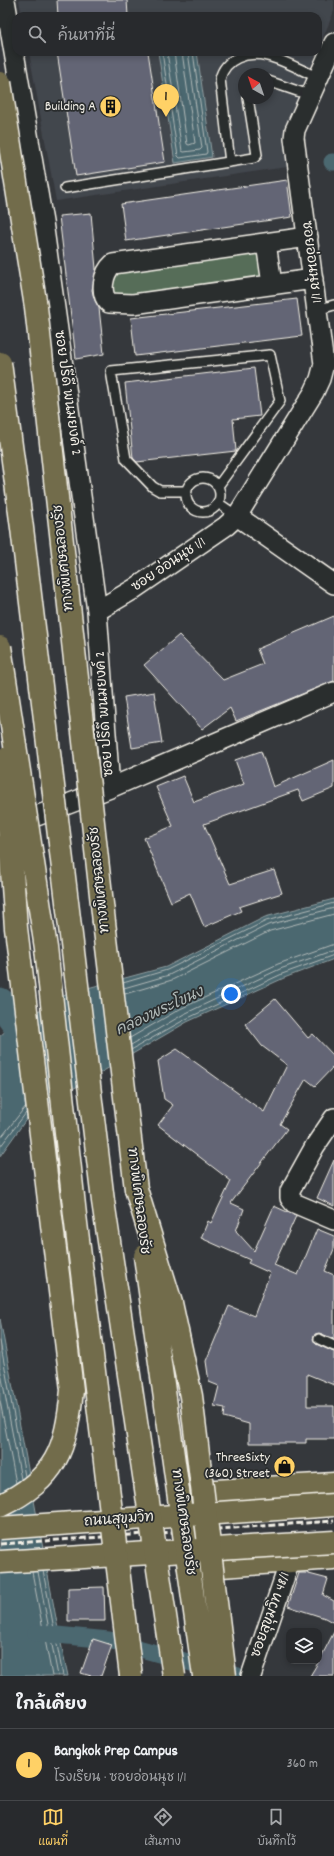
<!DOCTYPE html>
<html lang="th">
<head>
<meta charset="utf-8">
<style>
  :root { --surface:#282a2d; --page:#303235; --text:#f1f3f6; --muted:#a5a7aa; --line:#444649; --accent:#ffd166 }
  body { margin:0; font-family:Dekko,"Playpen Sans Thai",sans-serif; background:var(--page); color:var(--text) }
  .controls { position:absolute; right:12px; bottom:12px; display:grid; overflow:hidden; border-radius:8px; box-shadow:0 2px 6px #0003 }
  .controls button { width:36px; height:36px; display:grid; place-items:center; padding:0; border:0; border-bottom:1px solid var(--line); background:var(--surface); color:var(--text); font:20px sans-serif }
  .compass { position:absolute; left:238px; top:68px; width:36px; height:36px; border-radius:50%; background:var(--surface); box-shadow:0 2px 6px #0003; rotate:320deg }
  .you { position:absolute; left:231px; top:994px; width:14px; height:14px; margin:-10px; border:3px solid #fff; border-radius:50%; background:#1a73e8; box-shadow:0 0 0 6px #1a73e833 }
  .badge { display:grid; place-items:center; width:26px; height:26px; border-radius:50%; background:var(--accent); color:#111; font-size:13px; font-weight:700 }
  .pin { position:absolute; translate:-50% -33px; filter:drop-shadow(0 1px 2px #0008) }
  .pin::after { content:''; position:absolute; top:21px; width:14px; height:12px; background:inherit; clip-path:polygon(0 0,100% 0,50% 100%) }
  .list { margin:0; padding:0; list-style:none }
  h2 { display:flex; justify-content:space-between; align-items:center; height:52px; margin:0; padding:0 16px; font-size:17px }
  h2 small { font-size:13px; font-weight:400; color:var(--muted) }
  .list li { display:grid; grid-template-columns:26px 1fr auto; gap:12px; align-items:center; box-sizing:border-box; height:72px; padding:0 16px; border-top:1px solid var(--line) }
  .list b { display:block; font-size:15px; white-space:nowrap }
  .list p { margin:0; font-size:13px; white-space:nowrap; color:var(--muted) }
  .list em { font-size:13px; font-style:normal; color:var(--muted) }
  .icon { flex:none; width:22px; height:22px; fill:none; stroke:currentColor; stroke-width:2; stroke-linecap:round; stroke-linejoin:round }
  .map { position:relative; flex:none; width:334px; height:1676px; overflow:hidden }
  .search { position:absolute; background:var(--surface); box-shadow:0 2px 6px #0003; left:12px; right:12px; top:12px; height:44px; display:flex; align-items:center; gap:10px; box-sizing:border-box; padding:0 14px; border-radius:12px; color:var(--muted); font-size:15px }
  .sheet { height:124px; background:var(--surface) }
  nav { display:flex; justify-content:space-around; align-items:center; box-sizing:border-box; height:56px; border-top:1px solid var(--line); background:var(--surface); font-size:11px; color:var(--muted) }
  nav a { display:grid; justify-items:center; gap:2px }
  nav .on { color:var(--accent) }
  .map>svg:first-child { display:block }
</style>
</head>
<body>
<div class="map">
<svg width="334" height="1676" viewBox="0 0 334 1676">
  <rect width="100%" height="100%" fill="#35383c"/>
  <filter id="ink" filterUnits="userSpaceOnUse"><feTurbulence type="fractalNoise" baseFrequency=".025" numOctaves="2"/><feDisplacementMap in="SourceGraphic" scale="8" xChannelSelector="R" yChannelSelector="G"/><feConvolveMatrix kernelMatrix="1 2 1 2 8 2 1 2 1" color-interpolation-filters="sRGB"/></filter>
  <g filter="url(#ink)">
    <!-- built -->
    <path fill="#43464d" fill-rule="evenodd" d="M 19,0 L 334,0 L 334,11 L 318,50 L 318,16 L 22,16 Z
      M 29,52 L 317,52 L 283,135 L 287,167 L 56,201 ZM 244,74 L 268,74 L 268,98 L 244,98 Z"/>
    <!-- green -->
    <path fill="#576d59" stroke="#a6afa0" d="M 262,249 L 269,280 L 114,297 L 110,288 L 117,270 Z"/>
    <!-- water -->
    <path fill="#4c6770" stroke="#8f9ea0" d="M 158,52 L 197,52 L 212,157 L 175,163 Z
      M 334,899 L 334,959 L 284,978 L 187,1022 L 30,1114 L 0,1156 L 0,1036 L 25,1014 L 31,1015 L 69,993 L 166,967 L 265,917 Z
      M 0,1319 L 59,1634 L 68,1676 L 0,1676 Z"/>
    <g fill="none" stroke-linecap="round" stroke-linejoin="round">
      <!-- shore -->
      <path stroke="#b1bab8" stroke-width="1" d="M 162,52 L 178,156 L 180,158 L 206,154 L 207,152 L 193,52
        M 167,52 L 182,151 L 184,152 L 200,150 L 202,148 L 188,52
        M 174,52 L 187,144 L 189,145 L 195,143 L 182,52
        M 123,983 L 167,970 L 266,921 L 334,903
        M 124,988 L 169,975 L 268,925 L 334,908
        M 125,994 L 172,980 L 270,931 L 334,914
        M 130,1038 L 180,1009 L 278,964 L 334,944
        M 131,1045 L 184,1014 L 280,969 L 334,950
        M 131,1050 L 186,1019 L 282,974 L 334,955
        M 0,1139 L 26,1106
        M 0,1147 L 26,1113
        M 0,1341 L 25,1476
        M 0,1368 L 21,1479
        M 0,1401 L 16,1483
        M 43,1571 L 63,1676
        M 32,1572 L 52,1676
        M 38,1572 L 58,1676"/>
      <!-- canal -->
      <path stroke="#4c6770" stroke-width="17" d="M 332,162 L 334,162
        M 36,1633 L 109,1640 L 238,1676"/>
      <!-- river -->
      <path stroke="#4c6770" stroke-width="29" d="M 0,1002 L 38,1054"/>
    </g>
    <!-- building -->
    <path fill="#636574" stroke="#f4f1e8" d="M 57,0 L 127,0 L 128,16 L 58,16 Z
      M 57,52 L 148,52 L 165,162 L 76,176 Z
      M 287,180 L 292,217 L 126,241 L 121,204 Z
      M 91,213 L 96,269 L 92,290 L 94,298 L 99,308 L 104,354 L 76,359 L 59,216 Z
      M 297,299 L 302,336 L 135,356 L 131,318 Z
      M 254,368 L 260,416 L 233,419 L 236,451 L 137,462 L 133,458 L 125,383 Z
      M 334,616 L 334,681 L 236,721 L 230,708 L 202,729 L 144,665 L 179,635 L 223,680 L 263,664 L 257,649 Z
      M 154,692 L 162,743 L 132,748 L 124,697 Z
      M 261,751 L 273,787 L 334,760 L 334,788 L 303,801 L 298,790 L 204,824 L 230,884 L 274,870 L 282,893 L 239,907 L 241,911 L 204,927 L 190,893 L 171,902 L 144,838 L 173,826 L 156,787 L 183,776 L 194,802 L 244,784 L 235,760 Z
      M 275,999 L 308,1038 L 313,1034 L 334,1056 L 334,1066 L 315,1086 L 306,1079 L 280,1124 L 287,1129 L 231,1203 L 244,1209 L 236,1231 L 254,1251 L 274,1206 L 296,1216 L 274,1265 L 298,1275 L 317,1229 L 334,1236 L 334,1249 L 325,1271 L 334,1275 L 334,1339 L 319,1333 L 315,1334 L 313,1339 L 316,1344 L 334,1352 L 334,1385 L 307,1374 L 307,1406 L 334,1406 L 334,1439 L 306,1439 L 306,1443 L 249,1443 L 249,1424 L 224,1417 L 225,1408 L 214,1406 L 219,1386 L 209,1382 L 206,1361 L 229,1306 L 254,1316 L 270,1273 L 248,1263 L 250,1260 L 201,1238 L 208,1221 L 211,1223 L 231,1181 L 158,1125 L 173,1105 L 164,1099 L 158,1061 L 177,1049 L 264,1112 L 287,1065 L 262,1046 L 245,1024 Z
      M 334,1160 L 334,1206 L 317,1198 Z
      M 299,1573 L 305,1573 L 328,1579 L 323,1595 L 334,1601 L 334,1623 L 325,1618 L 288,1606 Z
      M 104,1587 L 105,1621 L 68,1621 L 68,1588 Z
      M 334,1632 L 334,1676 L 310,1676 L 319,1661 Z
      M 93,1639 L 112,1645 L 101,1676 L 91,1676 L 81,1673 Z"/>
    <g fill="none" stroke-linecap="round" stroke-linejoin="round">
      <defs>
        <path id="service" d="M 268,81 L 312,96
          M 230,162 L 220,79 C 225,58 247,51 267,56 C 284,60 303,71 319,78
          M 65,188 L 254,158 L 257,155 L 248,98
          M 317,310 L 334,305
          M186 495a17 17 0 1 1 34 0a17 17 0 1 1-34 0Z
          M 187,491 L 160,491 L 153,487 L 126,459 L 111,371 L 270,355 L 280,401 L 218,486
          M 218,503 L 237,516
          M 319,1339 L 334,1346"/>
        <path id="minor" d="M 5,0 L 43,222 L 97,611 L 110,788 L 13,825
          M 334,43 L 295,130 L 294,138 L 324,364 L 320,379 L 314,392 L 237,516 L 334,584
          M 308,237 L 113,264 C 103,273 99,293 109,303 L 133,304 L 313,279
          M 266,243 L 272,284
          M 97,611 L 134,589 L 226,526 L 237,516
          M 110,788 L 334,692
          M 334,1118 L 315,1146 L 290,1191 L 290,1198 L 294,1203 L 334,1220
          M 251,1676 L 290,1561"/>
        <path id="primary" d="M 201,1507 L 199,1492 L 334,1484
          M 206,1554 L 207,1567 L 334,1558"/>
        <path id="motorway" d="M 104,922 L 136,1189"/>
      </defs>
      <!-- service casing -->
      <use href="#service" stroke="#f4f1e8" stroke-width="12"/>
      <!-- minor casing -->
      <use href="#minor" stroke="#f4f1e8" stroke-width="22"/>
      <!-- primary casing -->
      <use href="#primary" stroke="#f4f1e8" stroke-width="25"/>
      <!-- motorway casing -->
      <use href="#motorway" stroke="#f4f1e8" stroke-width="25"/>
      <!-- service -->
      <use href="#service" stroke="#2a2d2e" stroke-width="9"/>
      <!-- minor -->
      <use href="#minor" stroke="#2a2d2e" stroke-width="19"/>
      <!-- primary -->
      <use href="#primary" stroke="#726c4b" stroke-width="22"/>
      <!-- motorway -->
      <use href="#motorway" stroke="#726c4b" stroke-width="22"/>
      <!-- rail -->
      <path stroke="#f4f1e8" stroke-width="3" stroke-dasharray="6 3" stroke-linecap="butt" d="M 0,1544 L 334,1521
        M 0,1557 L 334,1532"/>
      <defs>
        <path id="primary-bridge" d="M 0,1528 L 334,1505
          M 0,1562 L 334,1542"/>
        <path id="motorway-bridge" d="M 0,83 L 36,307 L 104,922
          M 0,363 L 22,528 L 103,1201 L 174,1676
          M 0,647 L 46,948 L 75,1215 L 131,1676
          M 136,1189 L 171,1303 L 191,1396 L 225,1676
          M 145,1256 L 204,1676
          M 0,1506 C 57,1478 66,1450 72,1390 L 16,928 L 4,759"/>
      </defs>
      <!-- primary-bridge casing -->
      <use href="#primary-bridge" stroke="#f4f1e8" stroke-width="25" stroke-linecap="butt"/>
      <!-- motorway-bridge casing -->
      <use href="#motorway-bridge" stroke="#f4f1e8" stroke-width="25" stroke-linecap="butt"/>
      <!-- primary-bridge -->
      <use href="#primary-bridge" stroke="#726c4b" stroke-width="22"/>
      <!-- motorway-bridge -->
      <use href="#motorway-bridge" stroke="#726c4b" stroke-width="22"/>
    </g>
  </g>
  <!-- icons -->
  <defs>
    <symbol id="building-disc" viewBox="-11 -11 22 22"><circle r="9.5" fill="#ffd166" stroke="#2a2d2e"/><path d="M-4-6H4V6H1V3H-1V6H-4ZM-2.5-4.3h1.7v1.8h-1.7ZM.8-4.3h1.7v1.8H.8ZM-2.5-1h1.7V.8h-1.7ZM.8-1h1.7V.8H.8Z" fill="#111"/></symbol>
    <symbol id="shop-disc" viewBox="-11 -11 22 22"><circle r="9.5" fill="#ffd166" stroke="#2a2d2e"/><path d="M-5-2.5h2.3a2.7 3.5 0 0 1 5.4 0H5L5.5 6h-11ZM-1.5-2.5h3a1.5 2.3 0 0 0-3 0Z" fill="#111"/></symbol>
  </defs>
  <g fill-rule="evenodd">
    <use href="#building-disc" x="98" y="94" width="25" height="25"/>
    <use href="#shop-disc" x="272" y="1454" width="25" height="25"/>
  </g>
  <g text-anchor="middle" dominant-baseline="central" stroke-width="3.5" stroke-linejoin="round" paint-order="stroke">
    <!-- poi labels -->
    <g font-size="14" fill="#f4f1e8" stroke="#2a2d2e" text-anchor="end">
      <text x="96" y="107">Building A</text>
      <text x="270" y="1458">ThreeSixty<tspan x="270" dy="16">(360) Street</tspan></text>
    </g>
    <!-- street labels -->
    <g font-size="14" fill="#f4f1e8" stroke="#2a2d2e">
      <text transform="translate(311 262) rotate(83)">ซอยอ่อนนุช 1/1</text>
      <text transform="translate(67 393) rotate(82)">ซอย ปรีดี พนมยงค์ 2</text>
      <text transform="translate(64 558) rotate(-96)">ทางพิเศษฉลองรัช</text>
      <text transform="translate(169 565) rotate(-34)">ซอย อ่อนนุช 1/1</text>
      <text transform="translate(105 714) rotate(-94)">ซอย ปรีดี พนมยงค์ 2</text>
      <text transform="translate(100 880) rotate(-96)">ทางพิเศษฉลองรัช</text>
      <text transform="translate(138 1201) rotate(83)">ทางพิเศษฉลองรัช</text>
      <text transform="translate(119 1520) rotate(-4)">ถนนสุขุมวิท</text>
      <text transform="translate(183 1522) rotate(82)">ทางพิเศษฉลองรัช</text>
      <text transform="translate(271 1615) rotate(-70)">ซอยสุขุมวิท 48/1</text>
    </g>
    <!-- water labels -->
    <g font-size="15" font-style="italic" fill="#b1bab8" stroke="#2a2d2e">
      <text transform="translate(160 1012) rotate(-25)">คลองพระโขนง</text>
    </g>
  </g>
</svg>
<div class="controls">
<button><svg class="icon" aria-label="layers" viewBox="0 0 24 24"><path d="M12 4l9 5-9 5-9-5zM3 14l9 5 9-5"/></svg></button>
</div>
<svg class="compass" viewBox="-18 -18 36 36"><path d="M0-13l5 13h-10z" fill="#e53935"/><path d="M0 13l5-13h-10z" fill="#a5a7aa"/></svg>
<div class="you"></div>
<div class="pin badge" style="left:166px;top:117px">1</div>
<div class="search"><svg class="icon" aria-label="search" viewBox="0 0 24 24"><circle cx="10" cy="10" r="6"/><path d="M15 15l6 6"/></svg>ค้นหาที่นี่</div>
</div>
<section class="sheet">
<h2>ใกล้เคียง<small></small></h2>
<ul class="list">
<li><span class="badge">1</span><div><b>Bangkok Prep Campus</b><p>โรงเรียน · ซอยอ่อนนุช 1/1</p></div><em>360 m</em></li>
</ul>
</section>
<nav>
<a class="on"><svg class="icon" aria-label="map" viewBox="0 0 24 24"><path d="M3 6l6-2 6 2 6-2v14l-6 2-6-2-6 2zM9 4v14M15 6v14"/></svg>แผนที่</a>
<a><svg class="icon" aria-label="directions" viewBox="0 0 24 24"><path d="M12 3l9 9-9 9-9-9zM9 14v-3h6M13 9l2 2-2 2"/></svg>เส้นทาง</a>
<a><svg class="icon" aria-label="saved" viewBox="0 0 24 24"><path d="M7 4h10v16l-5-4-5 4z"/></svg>บันทึกไว้</a>
</nav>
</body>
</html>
